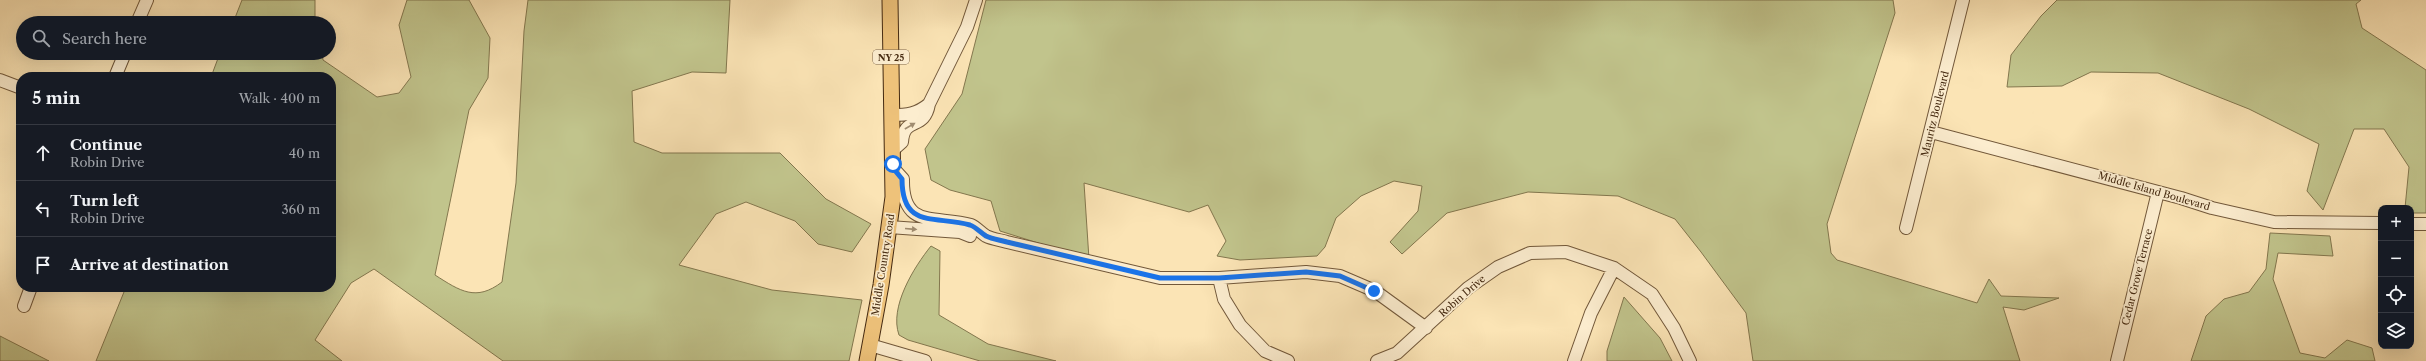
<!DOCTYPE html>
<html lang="en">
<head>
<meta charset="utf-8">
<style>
  :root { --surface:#171b24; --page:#242831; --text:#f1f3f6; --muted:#9ea1a6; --line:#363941 }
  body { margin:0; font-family:"Libre Caslon Text",serif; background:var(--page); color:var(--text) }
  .controls { position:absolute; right:12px; bottom:12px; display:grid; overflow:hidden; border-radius:8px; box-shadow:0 4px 16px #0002 }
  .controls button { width:36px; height:36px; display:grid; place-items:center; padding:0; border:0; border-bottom:1px solid var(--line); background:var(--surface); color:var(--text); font:20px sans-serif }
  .stop { position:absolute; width:12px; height:12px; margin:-9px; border:3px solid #1a73e8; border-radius:50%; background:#fff }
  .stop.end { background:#1a73e8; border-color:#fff; box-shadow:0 1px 4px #0008 }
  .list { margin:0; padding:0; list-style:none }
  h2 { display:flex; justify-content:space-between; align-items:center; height:52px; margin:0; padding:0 16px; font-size:17px }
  h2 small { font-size:13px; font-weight:400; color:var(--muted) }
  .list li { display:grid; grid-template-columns:26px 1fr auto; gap:12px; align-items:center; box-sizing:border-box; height:56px; padding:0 16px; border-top:1px solid var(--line) }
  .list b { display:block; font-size:15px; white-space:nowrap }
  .list p { margin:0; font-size:13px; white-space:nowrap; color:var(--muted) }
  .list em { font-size:13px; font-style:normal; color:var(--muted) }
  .icon { flex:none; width:22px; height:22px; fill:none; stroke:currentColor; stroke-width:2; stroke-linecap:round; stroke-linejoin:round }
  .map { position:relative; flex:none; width:2426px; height:361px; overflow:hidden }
  .search { position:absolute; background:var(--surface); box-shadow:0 4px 16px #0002; left:16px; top:16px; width:320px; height:44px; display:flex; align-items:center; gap:10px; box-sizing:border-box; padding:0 14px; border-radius:22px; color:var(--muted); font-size:15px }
  .panel { position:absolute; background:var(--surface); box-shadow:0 4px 16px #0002; left:16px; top:72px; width:320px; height:220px; border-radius:16px }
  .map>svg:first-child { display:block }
</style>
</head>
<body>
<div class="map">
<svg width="2426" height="361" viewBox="0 0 2426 361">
  <rect width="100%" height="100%" fill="#fbe4b5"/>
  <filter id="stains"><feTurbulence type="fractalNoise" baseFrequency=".005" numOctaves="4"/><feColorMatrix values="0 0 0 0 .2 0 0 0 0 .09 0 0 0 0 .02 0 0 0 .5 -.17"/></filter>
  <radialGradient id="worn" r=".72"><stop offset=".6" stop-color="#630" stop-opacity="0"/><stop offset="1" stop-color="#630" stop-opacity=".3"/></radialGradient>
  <!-- green -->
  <path fill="#c1c48c" stroke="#83774e" d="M 242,0 L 315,0 L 315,23 L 233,23 Z
    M 407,0 L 469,0 L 490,38 L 488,78 L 469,110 L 435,275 C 460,291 476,302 502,282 L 516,183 L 524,31 L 528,0 L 730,0 L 726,73 L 692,72 L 632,91 L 634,142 L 662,153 L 780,153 L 826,199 L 871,224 L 852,252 L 818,244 L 795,221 L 746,202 L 716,214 L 679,265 L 772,290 L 862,300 L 849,361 L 503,361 L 374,269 L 351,283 L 315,340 L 342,361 L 96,361 L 126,287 L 331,287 L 331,77 L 211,77 L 220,53 L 322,53 L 323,60 L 377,97 L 399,93 L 411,77 L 399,25 Z
    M 986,0 L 1893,0 L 1895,13 L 1827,224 L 1831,253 L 1837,260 L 1977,303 L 1989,279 L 2001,296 L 2059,298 L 2024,310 L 2003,307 L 2020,361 L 1753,361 L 1746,313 L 1701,252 L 1675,219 L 1618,196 L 1528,192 L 1447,213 L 1402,254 L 1390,242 L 1418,211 L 1422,186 L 1394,181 L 1361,196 L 1336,218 L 1325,247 L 1317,256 L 1240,260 L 1217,256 L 1226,241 L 1208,205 L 1189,212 L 1084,183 L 1089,259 L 1000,231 L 991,201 L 950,190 L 931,180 L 925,149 L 962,94 Z
    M 2057,0 L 2361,0 L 2356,4 L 2362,28 L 2426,70 L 2426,213 L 2411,213 L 2411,208 L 2405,208 L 2409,167 L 2384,129 L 2354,129 L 2323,210 L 2307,191 L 2319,144 L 2249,109 L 2158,73 L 2091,72 L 2062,86 L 2007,87 L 2011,55 L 2041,16 Z
    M 2270,233 L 2330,236 L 2333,256 L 2278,253 L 2273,279 L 2300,353 L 2325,358 L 2347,340 L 2372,348 L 2375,361 L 2191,361 L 2206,316 L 2224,299 L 2249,292 L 2266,269 Z
    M 931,246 L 940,251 L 939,315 L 988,344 L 1056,361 L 980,361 L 908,340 L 899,335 C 889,307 914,267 931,246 Z
    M 1624,297 L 1660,338 L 1672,361 L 1607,361 L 1607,351 Z
    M 0,336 L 49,361 L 0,361 Z"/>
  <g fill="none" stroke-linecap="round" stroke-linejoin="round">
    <defs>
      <path id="minor" d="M 137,23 L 147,0
        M 115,77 L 125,53
        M 0,80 L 21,88
        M 892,115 C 907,115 917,114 929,104
        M 1931,132 L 2181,198 L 2212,208 L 2274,222 L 2381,223
        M 893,150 L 902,142 C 904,115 924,132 929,104 L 967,27 L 976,0
        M 893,168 L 903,179 C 902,230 936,215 971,225 C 976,227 981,233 986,236 C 992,239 1000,240 1007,242 L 1160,278 L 1219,278 L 1306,272 L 1340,276 L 1375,291 L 1426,328
        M 2411,224 L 2426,224
        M 889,227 L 960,232 L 970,236
        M 1906,228 L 1963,0
        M 1219,278 L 1224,299 L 1240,325 L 1265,351 L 1288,361
        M 24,306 L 31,287
        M 870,345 L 925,361
        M 1377,361 L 1397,353 L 1468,288 L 1498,267 L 1530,253 L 1566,252 L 1614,268 L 1652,294 L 1674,328 L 1690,361
        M 1574,361 L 1591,313 L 1614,268
        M 2117,361 L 2158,192"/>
      <path id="major" d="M 867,361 L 881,285 L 893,197 L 890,0"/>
    </defs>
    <!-- minor casing -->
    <use href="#minor" stroke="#72583a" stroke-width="14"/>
    <!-- major casing -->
    <use href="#major" stroke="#452a11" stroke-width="17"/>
    <!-- minor -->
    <use href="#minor" stroke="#fcedcf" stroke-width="12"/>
    <!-- major -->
    <use href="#major" stroke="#eec27a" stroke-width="15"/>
  </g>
  <!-- one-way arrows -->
  <defs><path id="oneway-solid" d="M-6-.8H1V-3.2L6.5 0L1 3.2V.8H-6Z"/></defs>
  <g fill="#a08c70">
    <use href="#oneway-solid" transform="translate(910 126) rotate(-30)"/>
    <use href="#oneway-solid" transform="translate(911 229) rotate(5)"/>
  </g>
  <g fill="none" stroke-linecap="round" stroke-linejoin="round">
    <!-- route -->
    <path stroke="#1a73e8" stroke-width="5" d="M 893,164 L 893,168 L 902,179 C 902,230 936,215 970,225 C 976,227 981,233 986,236 C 992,239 1000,240 1007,242 L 1160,278 L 1219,278 L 1306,272 L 1340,276 L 1374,291"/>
  </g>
  <g text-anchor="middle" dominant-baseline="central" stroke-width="3.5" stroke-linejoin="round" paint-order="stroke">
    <!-- shield labels -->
    <rect fill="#fcedcf" stroke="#7c644a" stroke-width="1" x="873" y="50" width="36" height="14" rx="3"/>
    <g font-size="9" font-weight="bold" fill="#452a11">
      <text x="891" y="57">NY 25</text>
    </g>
    <!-- street labels -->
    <g font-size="10" fill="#452a11" stroke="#fcedcf">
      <text transform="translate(1935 114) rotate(-76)">Mauritz Boulevard</text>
      <text transform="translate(2154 191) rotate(16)">Middle Island Boulevard</text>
      <text transform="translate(883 265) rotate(-81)">Middle Country Road</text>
      <text transform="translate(2137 277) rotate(-76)">Cedar Grove Terrace</text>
      <text transform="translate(1462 296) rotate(-41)">Robin Drive</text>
    </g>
  </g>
  <rect width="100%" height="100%" filter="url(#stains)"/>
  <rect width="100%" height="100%" fill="url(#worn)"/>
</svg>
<div class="controls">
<button>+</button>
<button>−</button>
<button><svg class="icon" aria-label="locate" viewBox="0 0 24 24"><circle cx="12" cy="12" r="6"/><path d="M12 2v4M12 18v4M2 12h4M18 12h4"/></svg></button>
<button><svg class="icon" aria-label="layers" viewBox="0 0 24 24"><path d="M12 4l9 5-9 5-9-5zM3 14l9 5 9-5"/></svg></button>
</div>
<div class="stop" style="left:893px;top:164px"></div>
<div class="stop end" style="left:1374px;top:291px"></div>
<div class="search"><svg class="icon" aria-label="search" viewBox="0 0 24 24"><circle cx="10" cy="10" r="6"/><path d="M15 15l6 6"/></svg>Search here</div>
<section class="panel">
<h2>5 min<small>Walk · 400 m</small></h2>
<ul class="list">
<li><svg class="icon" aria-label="ahead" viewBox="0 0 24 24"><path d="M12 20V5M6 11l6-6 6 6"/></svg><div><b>Continue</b><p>Robin Drive</p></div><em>40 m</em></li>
<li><svg class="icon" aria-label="left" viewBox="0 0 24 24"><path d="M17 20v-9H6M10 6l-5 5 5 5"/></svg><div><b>Turn left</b><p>Robin Drive</p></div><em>360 m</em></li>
<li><svg class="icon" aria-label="arrive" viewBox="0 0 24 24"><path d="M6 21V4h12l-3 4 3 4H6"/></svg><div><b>Arrive at destination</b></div></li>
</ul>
</section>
</div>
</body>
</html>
